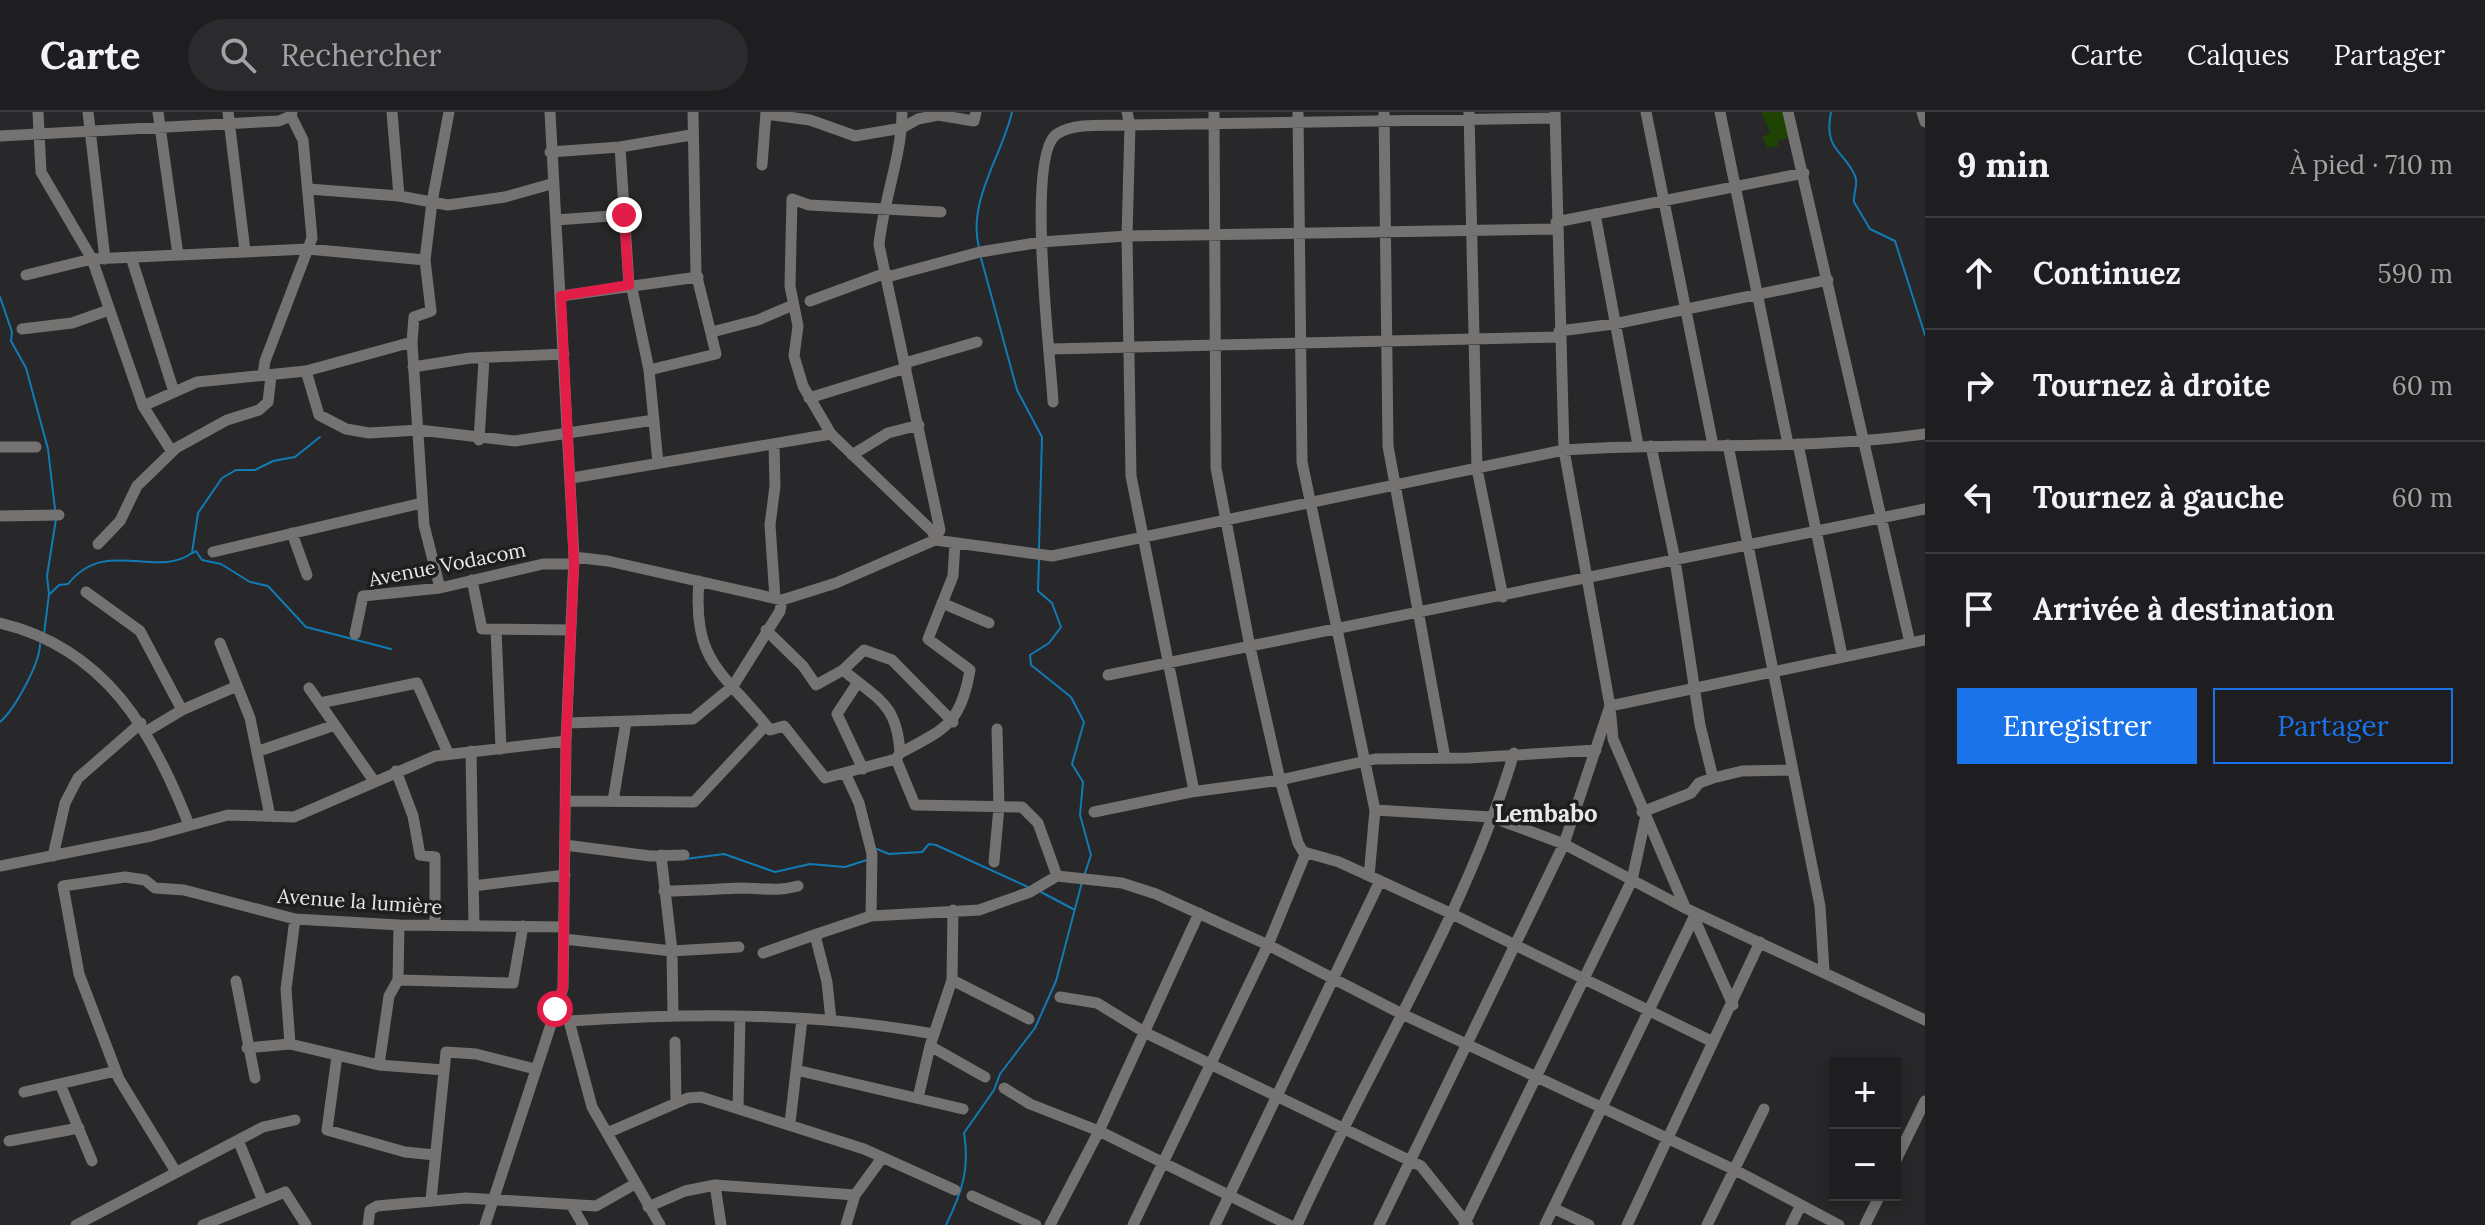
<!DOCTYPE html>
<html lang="fr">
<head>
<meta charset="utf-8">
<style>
  :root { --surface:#1e1d1f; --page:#2b2a2c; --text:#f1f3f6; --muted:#a1a2a4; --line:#3c3b3d; --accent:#1a73e8 }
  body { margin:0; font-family:Lora,serif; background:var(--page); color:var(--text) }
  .controls { position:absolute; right:24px; bottom:24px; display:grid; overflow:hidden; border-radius:0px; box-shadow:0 4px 12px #0003 }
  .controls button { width:72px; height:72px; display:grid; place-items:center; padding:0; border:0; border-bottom:2px solid var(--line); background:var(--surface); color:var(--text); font:40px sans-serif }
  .stop { position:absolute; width:24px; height:24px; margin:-18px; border:6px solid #e11d48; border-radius:50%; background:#fff }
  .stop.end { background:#e11d48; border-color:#fff; box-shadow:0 2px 8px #0008 }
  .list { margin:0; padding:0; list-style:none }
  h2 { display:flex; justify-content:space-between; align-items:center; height:104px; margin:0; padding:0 32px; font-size:34px }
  h2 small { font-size:26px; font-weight:400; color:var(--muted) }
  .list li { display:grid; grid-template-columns:52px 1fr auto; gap:24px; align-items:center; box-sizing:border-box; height:112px; padding:0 32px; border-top:2px solid var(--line) }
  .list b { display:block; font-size:30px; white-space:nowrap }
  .list em { font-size:26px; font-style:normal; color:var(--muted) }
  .actions { display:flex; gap:16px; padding:24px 32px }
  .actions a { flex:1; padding:18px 0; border:2px solid var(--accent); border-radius:0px; text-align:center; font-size:28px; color:var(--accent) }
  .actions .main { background:var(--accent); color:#fff }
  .icon { flex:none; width:44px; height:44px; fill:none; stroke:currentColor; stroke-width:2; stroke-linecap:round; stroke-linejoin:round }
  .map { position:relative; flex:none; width:1925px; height:1113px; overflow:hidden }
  header { display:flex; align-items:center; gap:48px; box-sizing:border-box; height:112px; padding:0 40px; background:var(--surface); border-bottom:2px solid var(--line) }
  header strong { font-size:38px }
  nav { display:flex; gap:44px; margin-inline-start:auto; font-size:28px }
  .search { width:560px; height:72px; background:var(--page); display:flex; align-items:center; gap:20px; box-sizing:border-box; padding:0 28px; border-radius:44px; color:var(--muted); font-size:30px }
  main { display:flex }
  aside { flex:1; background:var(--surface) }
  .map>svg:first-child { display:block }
</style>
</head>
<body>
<header>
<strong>Carte</strong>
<div class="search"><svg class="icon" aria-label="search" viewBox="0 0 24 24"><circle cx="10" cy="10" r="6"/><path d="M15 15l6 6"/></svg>Rechercher</div>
<nav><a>Carte</a><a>Calques</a><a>Partager</a></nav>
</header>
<main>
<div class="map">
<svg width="1925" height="1113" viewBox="0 0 1925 1113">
  <rect width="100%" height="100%" fill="#282729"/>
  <!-- green -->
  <path fill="#1f4303" d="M 1761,0 L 1789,0 L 1792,26 L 1778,28 L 1778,34 L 1768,36 L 1762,26 L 1770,20 Z"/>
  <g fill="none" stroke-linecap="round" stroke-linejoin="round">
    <!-- stream -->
    <path stroke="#117bb5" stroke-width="2" d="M 1831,0 C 1823,39 1845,39 1855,64 C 1859,73 1853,80 1854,90 L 1870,117 L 1895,129 L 1925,223
      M 979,136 C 967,89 1002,44 1012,0
      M 981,146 L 1017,278 L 1042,325 L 1039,436
      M 0,185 L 12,220 L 11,229 L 26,256 L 48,337 L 55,397
      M 193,441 L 196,439 L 202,448 L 221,452 L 250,470 L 268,474 L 306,515 L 391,537
      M 1039,446 L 1038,479 L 1052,491 L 1061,515 L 1049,531 L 1030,543 L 1031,553 L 1071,585 L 1084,610 L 1072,652 L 1083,670 L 1080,703 L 1091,743 L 1084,764
      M 50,482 L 59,473 L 68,472 C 105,425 156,467 192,441 L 198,401 L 222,366 L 236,358 L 255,358 L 273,349 L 295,345 L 320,325
      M 44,522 L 49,482 L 47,464 L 56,407
      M 0,610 C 15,597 40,551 40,532
      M 877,737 L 889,742 L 922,740 L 929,732 L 936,733 L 1028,775
      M 685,747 L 724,742 L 775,760 L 810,752 L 845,755 L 867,748
      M 1041,780 L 1073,797
      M 946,1113 C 962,1080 970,1057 964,1021 L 994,978 L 1000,962 L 1035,916 L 1056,869 L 1082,770"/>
    <!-- minor -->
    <path stroke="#747372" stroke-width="11" d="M 38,0 L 41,60 L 92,147 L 143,294 L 172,340
      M 88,0 L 105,147
      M 158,0 L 178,143
      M 228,0 L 245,139
      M 392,0 L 399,84
      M 902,0 C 902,44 883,89 879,133 L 940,418 L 935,428
      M 1127,0 L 1130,13 L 1127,124 L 1131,364 L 1194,679
      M 1298,0 L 1302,350 L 1375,698 L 1369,764
      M 1384,0 L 1388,334 L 1445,646
      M 1469,0 L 1477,357 L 1503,485
      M 1646,0 L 1713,333
      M 1720,0 L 1788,332
      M 1788,0 L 1910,531
      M 1922,0 L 1925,10
      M 766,2 L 810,8 L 855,24 L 902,16 L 918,7 L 938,3 L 974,9 L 976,0
      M 0,24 L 279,9 L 291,4 L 292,0
      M 620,35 L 629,173
      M 550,40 L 620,35 L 691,23
      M 762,53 L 766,0
      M 309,77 L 399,84 L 448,93 L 505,85 L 551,72
      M 1595,102 L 1638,333
      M 556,108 L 624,103
      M 1556,110 L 1804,61
      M 131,145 L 174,280
      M 26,163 L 92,147 L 308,137 L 425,148
      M 887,165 L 980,140 L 1041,130 L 1127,124 L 1556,117
      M 631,172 L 649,258 L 658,351
      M 561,184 L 698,165
      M 810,189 L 886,161
      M 22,217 L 72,211 L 109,198
      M 1559,219 L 1614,212 L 1828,168
      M 712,220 L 758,208 L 793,193
      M 1051,237 L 1559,225
      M 905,251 L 977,230
      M 413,255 L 470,246 L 564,242
      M 649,258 L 716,242 L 696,161 L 693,0
      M 306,259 L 319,303 L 346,317 L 369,321 L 419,318 L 515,329 L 654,308
      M 263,263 L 265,249 L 312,126 L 303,28 L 291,4
      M 809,286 L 906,256
      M 1053,290 C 1051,247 1025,42 1057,22 C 1075,10 1109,14 1130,13 L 1555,6
      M 143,294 L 197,270 L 306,259 L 412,230
      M 479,328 L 484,248
      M 774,332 L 775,374 L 770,413 L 775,486
      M 1798,332 L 1842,543
      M 1728,333 L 1820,794 L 1824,859
      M 1651,334 L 1675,448 L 1700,613 L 1713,666
      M 0,335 L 36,335
      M 852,343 L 888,321 L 919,313
      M 572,366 L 831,322
      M 0,404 L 59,403
      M 292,421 L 307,463
      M 935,428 L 933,420 L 831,322 L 803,274 L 794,244 L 798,214 L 790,174 L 792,87 L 809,93 L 941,100
      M 98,432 L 120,409 L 137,374 L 176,336 L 227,308 L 259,298 L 268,290 L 271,264
      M 213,440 L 422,391
      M 574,445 L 608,449 L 782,488 L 836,471 L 935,428 L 1052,444 L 1564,338 C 1684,330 1805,339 1925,322
      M 472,468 L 482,517 L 571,518
      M 699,469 C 692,551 723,559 770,618 L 784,614 L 825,666 L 896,647 L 915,693 L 1022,695 L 1038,711 L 1057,764
      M 440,476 L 424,413 L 412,230 L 414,205 L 431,199 L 425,148 L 432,90 L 449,0
      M 86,480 L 140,519 L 182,598
      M 942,491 L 989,511
      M 0,511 C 106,536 153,620 189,713
      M 496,517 L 501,637
      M 766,518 L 803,554 L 816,573 L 843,558 C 879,588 897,592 900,641
      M 355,522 L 363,484 L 440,476 L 543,452 L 574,452
      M 220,531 L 250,606 L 270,704
      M 843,558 L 864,538 L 892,548 L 953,610
      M 1108,563 L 1925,397
      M 858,570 L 837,602 L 863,657
      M 309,576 L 374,669
      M 320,591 L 417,571 L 448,641
      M 567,611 L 693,607 L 733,574 L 780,499 L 782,488
      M 147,619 L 182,598 L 237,574
      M 259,639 L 335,613
      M 471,639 L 474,814
      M 896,647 L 900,641 C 945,617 961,612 970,558 L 928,527 L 953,464 L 955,431
      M 396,659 L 413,704 L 420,743 L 435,745 L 435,813
      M 846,663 L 859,691 L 872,742 L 871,804
      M 566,689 L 694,690 L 766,613
      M 613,689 L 626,610
      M 1375,698 L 1491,705 L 1564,732 L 1685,796 L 1925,908
      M 1094,700 L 1191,680 L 1280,668 L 1375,647 L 1469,646 L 1596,638
      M 1642,700 L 1691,681 L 1699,671 L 1713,666 L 1742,659 L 1792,658
      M 565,733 L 650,744 L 684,743
      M 1304,740 L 1339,750 L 1450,801 L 1713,930
      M 661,743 L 672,839 L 673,902
      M 53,744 L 65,691 L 78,666 L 141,611
      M 994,750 L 999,695 L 997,617
      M 0,754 L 151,724 L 228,703 L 294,705 L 435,644 L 566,629
      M 473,774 L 565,763
      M 664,779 C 690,779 715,777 741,776 C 764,776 775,780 798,774
      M 1685,795 L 1613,627 L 1610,594 L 1925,528
      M 1694,806 L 1733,893
      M 564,827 L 672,839 L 739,835
      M 763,841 L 817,822
      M 398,868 L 513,871 L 523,814
      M 952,868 L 1029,907
      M 236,869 L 255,966
      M 1060,885 L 1097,891 L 1146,921 L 1421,1054 L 1468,1113
      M 564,905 L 569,909 L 592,995 L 660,1113
      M 831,908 L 827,870 L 816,827 L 817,822 L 871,804 L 979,798 L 1030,780 L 1057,764 L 1122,771 L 1156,782 L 1268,833 L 1400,901 L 1735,1058 L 1839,1113
      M 569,909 C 690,901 813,900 933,922
      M 675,930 L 676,991
      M 290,932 L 286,877 L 295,807
      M 930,934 L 985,965
      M 247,936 L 290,932 L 379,953 L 444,958
      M 337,944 L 327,1018 L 405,1040 L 435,1043
      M 379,953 L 389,884 L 398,868 L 399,813
      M 796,958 L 963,997
      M 60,972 L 92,1049
      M 1004,976 L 1030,992 L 1099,1019 L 1289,1113
      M 24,980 L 116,959
      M 918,986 L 930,934 L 952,868 L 953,798
      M 738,996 L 740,905
      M 790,1011 L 802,907
      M 607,1021 L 688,986 L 701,985 L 864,1037 L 955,1078
      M 238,1028 L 263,1089
      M 9,1029 L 79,1016
      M 1895,1050 L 1925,989
      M 176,1060 L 119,967 L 79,862 L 63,774 L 125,765 L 145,768 L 155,776 L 184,778 L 295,807 L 399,813 L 564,815
      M 715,1073 L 721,1113
      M 972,1084 L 1036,1113
      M 431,1088 L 446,940 L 476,942 L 535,957
      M 572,1094 L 583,1113
      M 648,1095 L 685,1079 L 715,1073 L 855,1083
      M 1553,1096 L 1589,1113
      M 76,1113 L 263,1015 L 295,1008
      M 203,1113 L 285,1080 L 306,1113
      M 368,1113 L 370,1098 L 377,1094 L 466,1086 L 596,1094 L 635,1072
      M 485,1113 L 563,876 L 566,629 L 574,445 L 550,0
      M 846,1113 L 855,1083 L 882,1046
      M 1050,1113 L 1099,1019 L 1199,801
      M 1133,1113 L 1268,833 L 1305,743 L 1298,731 L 1280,668 L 1250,535 L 1216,356 L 1214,0
      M 1215,1113 L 1380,769
      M 1297,1113 C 1366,960 1467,800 1514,641
      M 1379,1113 L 1564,732 L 1610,594 L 1564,338 L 1555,0
      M 1464,1113 L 1632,768 L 1645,708
      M 1545,1113 L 1696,801
      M 1627,1113 L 1760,830
      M 1707,1113 L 1764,997
      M 1791,1113 L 1801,1093
      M 1865,1113 L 1880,1083"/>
  </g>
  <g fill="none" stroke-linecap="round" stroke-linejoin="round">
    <!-- route -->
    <path stroke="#e11d48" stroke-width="10" d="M 555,897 L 563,876 L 566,629 L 574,452 L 561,184 L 629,173 L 624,103"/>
  </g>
  <g text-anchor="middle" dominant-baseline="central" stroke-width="7" stroke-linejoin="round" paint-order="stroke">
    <!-- street labels -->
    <g font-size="20" fill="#e9e8e9" stroke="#1f1d1f">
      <text transform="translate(447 452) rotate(-11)">Avenue Vodacom</text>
      <text transform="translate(360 789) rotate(4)">Avenue la lumière</text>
    </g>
    <!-- quarter labels -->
    <g font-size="24" font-weight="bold" fill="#e9e8e9" stroke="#1f1d1f">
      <text x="1546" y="701">Lembabo</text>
    </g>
  </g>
</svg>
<div class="controls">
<button>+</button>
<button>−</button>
</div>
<div class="stop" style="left:555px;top:897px"></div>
<div class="stop end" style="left:624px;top:103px"></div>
</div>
<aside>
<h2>9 min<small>À pied · 710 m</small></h2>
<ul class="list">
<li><svg class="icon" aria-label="ahead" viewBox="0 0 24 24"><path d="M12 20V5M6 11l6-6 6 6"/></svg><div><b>Continuez</b></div><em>590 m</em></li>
<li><svg class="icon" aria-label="right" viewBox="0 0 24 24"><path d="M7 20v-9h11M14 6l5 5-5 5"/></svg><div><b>Tournez à droite</b></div><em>60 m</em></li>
<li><svg class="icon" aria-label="left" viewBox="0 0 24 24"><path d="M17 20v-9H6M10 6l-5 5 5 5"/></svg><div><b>Tournez à gauche</b></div><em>60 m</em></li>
<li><svg class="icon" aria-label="arrive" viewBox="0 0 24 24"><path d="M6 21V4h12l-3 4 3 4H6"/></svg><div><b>Arrivée à destination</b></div></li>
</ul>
<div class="actions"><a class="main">Enregistrer</a><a>Partager</a></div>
</aside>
</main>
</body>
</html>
